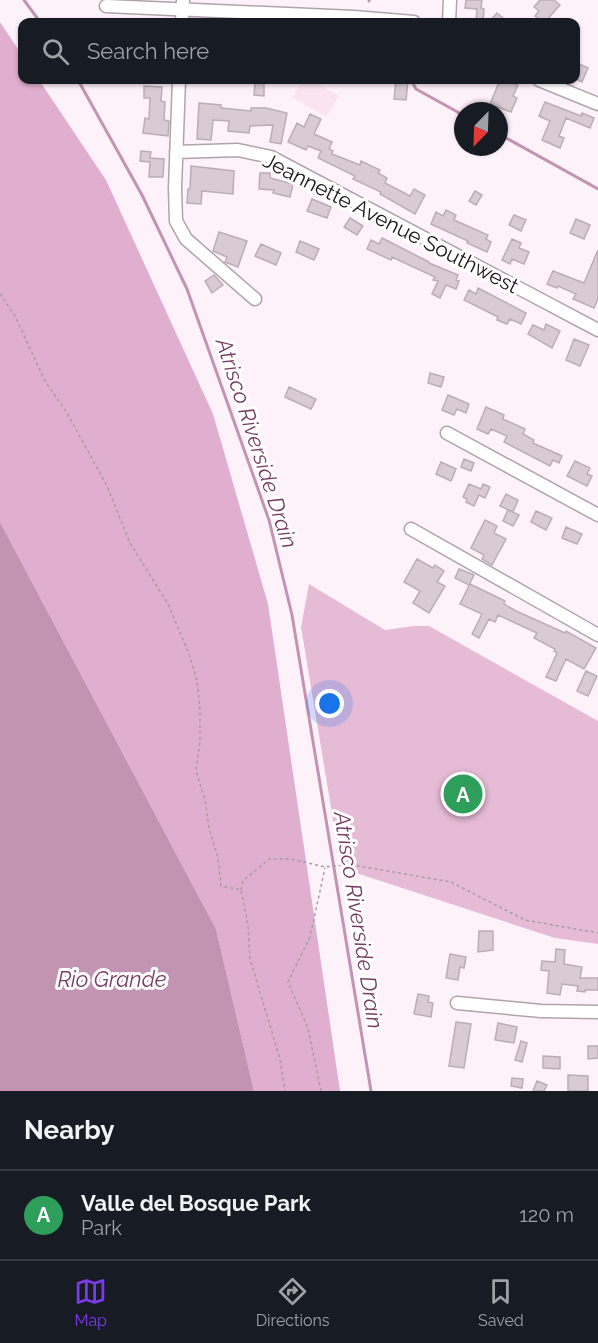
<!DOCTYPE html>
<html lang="en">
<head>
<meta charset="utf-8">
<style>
  :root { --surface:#171b24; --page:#242831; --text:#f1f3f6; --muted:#9ea1a6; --line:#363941; --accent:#7c3aed }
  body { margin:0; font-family:Raleway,sans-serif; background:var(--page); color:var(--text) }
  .compass { position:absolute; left:454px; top:102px; width:54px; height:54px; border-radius:50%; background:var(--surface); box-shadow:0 2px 4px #0004; rotate:203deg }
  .you { position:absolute; left:330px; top:704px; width:21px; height:21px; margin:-15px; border:4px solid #fff; border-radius:50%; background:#1a73e8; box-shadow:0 0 0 9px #1a73e833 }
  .badge { display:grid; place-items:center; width:39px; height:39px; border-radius:50%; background:var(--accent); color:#fff; font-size:20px; font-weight:700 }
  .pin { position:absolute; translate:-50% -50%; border:3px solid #fff; box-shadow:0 2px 6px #0006 }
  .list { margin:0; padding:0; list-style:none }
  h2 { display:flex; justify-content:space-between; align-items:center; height:78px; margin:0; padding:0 24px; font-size:26px }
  h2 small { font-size:20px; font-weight:400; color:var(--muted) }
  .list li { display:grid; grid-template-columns:39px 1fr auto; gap:18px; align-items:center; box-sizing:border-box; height:90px; padding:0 24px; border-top:2px solid var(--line) }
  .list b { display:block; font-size:22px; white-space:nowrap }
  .list p { margin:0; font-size:20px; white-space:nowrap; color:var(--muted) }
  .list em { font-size:20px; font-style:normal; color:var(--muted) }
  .icon { flex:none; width:33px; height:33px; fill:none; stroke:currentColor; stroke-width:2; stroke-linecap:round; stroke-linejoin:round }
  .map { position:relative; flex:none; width:598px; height:1091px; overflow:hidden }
  .search { position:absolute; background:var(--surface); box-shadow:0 2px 4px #0004; left:18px; right:18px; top:18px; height:66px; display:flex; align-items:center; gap:15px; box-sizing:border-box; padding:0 21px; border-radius:12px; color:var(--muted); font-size:22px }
  .sheet { height:168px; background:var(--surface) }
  nav { display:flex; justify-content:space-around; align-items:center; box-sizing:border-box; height:84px; border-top:2px solid var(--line); background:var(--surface); font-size:16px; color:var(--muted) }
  nav a { display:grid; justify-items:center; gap:3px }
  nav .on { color:var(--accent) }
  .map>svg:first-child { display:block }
</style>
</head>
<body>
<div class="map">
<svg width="598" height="1091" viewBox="0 0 598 1091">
  <rect width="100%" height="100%" fill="#fef2fa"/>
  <!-- built -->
  <path fill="#fae4f1" d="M 303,80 L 311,80 L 339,96 L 326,117 L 292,97 Z"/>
  <!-- green -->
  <path fill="#e6bbd6" d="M 309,584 L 385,630 L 414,626 L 429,626 L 598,721 L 598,944 L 555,938 L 341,868 L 301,627 Z"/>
  <!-- forest -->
  <path fill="#e0aece" d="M 0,22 L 22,55 L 22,80 L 39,80 L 106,180 L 213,414 L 268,604 L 340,1091 L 254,1091 L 216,929 L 0,522 Z"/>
  <!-- water -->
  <path fill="#c393b2" d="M 0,522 L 216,929 L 254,1091 L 0,1091 Z"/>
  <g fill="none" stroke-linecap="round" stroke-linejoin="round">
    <!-- stream -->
    <path stroke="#c393b2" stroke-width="3" d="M 24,0 L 40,22
      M 369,0 L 369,1
      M 78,80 L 142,195 L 187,289 L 269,520 L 292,615 L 371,1091
      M 411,80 L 416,89 L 463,115
      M 499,134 L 598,189"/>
  </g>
  <!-- building -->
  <path fill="#d9cbd4" stroke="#bbadb5" stroke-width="1.5" d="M 466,0 L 482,0 L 481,8 L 484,9 L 483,22 L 476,22 L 477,9 L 465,8 Z
    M 540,0 L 554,0 L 560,5 L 545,22 L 542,22 L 535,16 L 539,11 L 534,7 Z
    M 497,13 L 508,22 L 489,22 Z
    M 579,64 L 588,68 L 582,82 L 576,79 L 576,72 Z
    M 396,80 L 408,81 L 406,100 L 394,99 Z
    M 500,80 L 518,85 L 513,96 L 517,98 L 511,112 L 490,104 Z
    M 255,81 L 264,81 L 264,96 L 254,95 Z
    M 144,86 L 162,87 L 161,101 L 165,102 L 164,120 L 169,121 L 168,136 L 143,133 L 145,118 L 149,119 L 150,98 L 144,98 Z
    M 545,102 L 581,116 L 582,113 L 594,118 L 590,128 L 566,118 L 559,136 L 564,138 L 560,148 L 542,140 L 550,121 L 539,116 Z
    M 199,103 L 221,105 L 221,108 L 251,111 L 251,108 L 266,108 L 287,113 L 281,144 L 270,142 L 273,125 L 250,126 L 249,133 L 228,131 L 229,121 L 213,120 L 211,140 L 197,139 Z
    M 310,114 L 321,119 L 314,134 L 332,142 L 329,149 L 333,151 L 332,154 L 360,165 L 361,161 L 380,170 L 378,173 L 387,178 L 385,183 L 410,196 L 414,189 L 425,195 L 415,214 L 380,194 L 381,192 L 353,179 L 355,176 L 318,158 L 321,151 L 308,146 L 306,150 L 288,142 L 297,123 L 304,127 Z
    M 141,151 L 151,152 L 150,158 L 164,159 L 163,177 L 149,177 L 150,162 L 140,161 Z
    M 191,166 L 234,171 L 233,194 L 202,191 L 201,204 L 187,203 L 188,189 L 190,189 Z
    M 260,173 L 270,173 L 270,178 L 293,184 L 290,197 L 273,193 L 274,190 L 259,189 Z
    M 475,191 L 482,195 L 476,205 L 469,201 Z
    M 312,199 L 331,207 L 327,218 L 307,211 Z
    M 446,210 L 456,215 L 454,220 L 488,235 L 486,239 L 491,242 L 487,252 L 467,243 L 468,241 L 431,224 L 436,212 L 443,216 Z
    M 514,215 L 526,220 L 521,231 L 509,225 Z
    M 350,218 L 363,226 L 357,235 L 344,227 Z
    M 576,219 L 590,225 L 584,239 L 570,233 Z
    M 219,232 L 247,241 L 238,267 L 225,262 L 227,257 L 213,251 Z
    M 382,238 L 429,262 L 429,263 L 458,275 L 456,280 L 459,281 L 456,289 L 446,285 L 440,298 L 432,294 L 438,281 L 433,280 L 435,277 L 392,257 L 391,260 L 367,249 L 371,240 L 379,244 Z
    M 512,239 L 521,243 L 519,248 L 529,252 L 524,264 L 512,259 L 510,264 L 502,260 Z
    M 300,241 L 319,249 L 314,260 L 296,252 Z
    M 261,244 L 281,253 L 276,265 L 255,256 Z
    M 598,250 L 598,299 L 594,308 L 573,299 L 576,294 L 558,286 L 557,288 L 547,284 L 553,271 L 584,283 Z
    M 214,275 L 223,285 L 212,293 L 205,281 Z
    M 478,288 L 526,313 L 521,324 L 510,319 L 507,324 L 497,320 L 498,317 L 464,300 L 469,290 L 476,294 Z
    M 546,324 L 560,331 L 552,348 L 528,334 L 533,325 L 544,330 Z
    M 574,339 L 589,345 L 580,366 L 566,360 Z
    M 430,373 L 444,377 L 441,387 L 428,383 Z
    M 289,387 L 316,399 L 311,409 L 285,397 Z
    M 448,395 L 469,404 L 466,413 L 457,409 L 454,415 L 442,410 Z
    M 486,407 L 504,415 L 503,419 L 525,429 L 523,434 L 534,440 L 533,443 L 562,456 L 559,463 L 553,460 L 550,466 L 504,442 L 507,436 L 491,429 L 488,434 L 477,429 Z
    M 464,459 L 474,463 L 471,471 L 461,467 Z
    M 575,461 L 590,468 L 587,474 L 592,476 L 587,486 L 567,476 Z
    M 441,462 L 456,469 L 451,481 L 436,474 Z
    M 469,484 L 481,489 L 483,484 L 490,487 L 485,498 L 479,495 L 474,506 L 466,502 L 467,499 L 463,497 Z
    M 506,494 L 518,500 L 513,512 L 500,506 Z
    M 508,510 L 519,515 L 513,526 L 503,521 Z
    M 536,511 L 552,518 L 546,530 L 531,522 Z
    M 485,520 L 497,526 L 494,533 L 506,539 L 492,565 L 482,559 L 484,555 L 471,548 Z
    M 566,527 L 582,534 L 577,544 L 562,538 Z
    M 417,559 L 433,568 L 435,565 L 444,571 L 437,582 L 445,586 L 429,613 L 413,603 L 420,591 L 404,582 Z
    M 459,569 L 474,575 L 469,585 L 455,578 Z
    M 470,584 L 505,601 L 504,604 L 516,611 L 565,633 L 566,631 L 596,648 L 584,669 L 566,659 L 556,681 L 546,677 L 557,653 L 554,651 L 555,649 L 534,638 L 537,633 L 498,615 L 495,622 L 489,619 L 479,638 L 472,634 L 482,614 L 460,604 Z
    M 586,671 L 597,676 L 588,696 L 577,691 Z
    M 479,931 L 493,931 L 493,950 L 478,952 Z
    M 556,949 L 565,950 L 564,964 L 582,967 L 580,978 L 598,978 L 598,990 L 585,990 L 585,992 L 577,991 L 578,986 L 562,984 L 560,995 L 547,993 L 549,971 L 541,970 L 542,961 L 555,962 Z
    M 450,954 L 466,957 L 464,968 L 460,967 L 458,980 L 446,978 Z
    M 418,994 L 429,996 L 428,1002 L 433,1003 L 431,1017 L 414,1014 Z
    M 456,1022 L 471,1024 L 464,1068 L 449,1066 Z
    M 498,1023 L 517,1027 L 514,1043 L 495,1040 Z
    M 521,1041 L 527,1043 L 522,1062 L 515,1060 Z
    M 588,1046 L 598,1046 L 598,1058 L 588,1059 Z
    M 543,1056 L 560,1057 L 560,1069 L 543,1068 Z
    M 568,1075 L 588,1076 L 588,1091 L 568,1091 Z
    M 512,1078 L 523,1079 L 522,1088 L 511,1086 Z
    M 537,1081 L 547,1085 L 544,1091 L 533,1091 Z"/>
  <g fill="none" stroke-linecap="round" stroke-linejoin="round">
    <defs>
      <path id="minor" d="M 106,6 L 354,17 L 414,22
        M 182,22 L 183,0
        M 449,22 L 450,0
        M 179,80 L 175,188 L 176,221 L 186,239 L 255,299
        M 539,80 L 598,104
        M 176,152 L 238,150 L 271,157 L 598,330
        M 447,433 L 598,515
        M 411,529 L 598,635
        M 457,1003 L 541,1011 L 598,1012"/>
    </defs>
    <!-- minor casing -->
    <use href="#minor" stroke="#b1a3ac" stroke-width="15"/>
    <!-- path -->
    <path stroke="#a69da3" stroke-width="1.5" stroke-dasharray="3 3" stroke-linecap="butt" d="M 0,294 L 15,316 L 45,381 L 67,413 L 107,486 L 130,543 L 168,604 L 189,654 L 197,680 L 200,710 L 200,741 L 196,771 L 205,800 L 209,828 L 218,858 L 221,886 L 241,890 L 248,925 L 250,959 L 280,1059 L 285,1091
      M 241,890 L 243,881 L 269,859 L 291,859 L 325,867 L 343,865 L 359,866 L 451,882 L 525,920 L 598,933
      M 321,1091 L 308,1028 L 288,982 L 310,937 L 325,868"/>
    <!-- minor -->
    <use href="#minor" stroke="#fff" stroke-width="12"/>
  </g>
  <g text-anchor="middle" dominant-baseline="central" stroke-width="6" stroke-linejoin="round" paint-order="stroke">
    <!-- street labels -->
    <g font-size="21" fill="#1b1619" stroke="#fff">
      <text transform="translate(391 223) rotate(27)">Jeannette Avenue Southwest</text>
    </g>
    <!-- water labels -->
    <g font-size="22" font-style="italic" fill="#773b65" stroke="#fff">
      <text transform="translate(257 443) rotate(72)">Atrisco Riverside Drain</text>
      <text transform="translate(359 920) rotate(81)">Atrisco Riverside Drain</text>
      <text x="112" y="979">Rio Grande</text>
    </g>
  </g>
</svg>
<svg class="compass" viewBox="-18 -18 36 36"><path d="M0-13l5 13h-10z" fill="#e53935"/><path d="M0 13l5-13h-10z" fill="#9ea1a6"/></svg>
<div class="you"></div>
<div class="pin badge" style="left:463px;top:794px;background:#2e9e5b">A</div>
<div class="search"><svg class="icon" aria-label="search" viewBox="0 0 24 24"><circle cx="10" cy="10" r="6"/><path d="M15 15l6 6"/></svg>Search here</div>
</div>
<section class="sheet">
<h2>Nearby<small></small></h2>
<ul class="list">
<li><span class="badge" style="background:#2e9e5b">A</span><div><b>Valle del Bosque Park</b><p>Park</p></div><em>120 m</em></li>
</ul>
</section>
<nav>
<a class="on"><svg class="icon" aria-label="map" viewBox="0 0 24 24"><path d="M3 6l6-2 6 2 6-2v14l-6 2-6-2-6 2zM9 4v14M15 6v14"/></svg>Map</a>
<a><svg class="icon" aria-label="directions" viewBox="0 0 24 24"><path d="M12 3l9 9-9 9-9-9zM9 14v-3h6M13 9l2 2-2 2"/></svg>Directions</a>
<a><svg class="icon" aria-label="saved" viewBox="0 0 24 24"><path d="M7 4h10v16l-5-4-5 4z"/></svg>Saved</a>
</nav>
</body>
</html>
